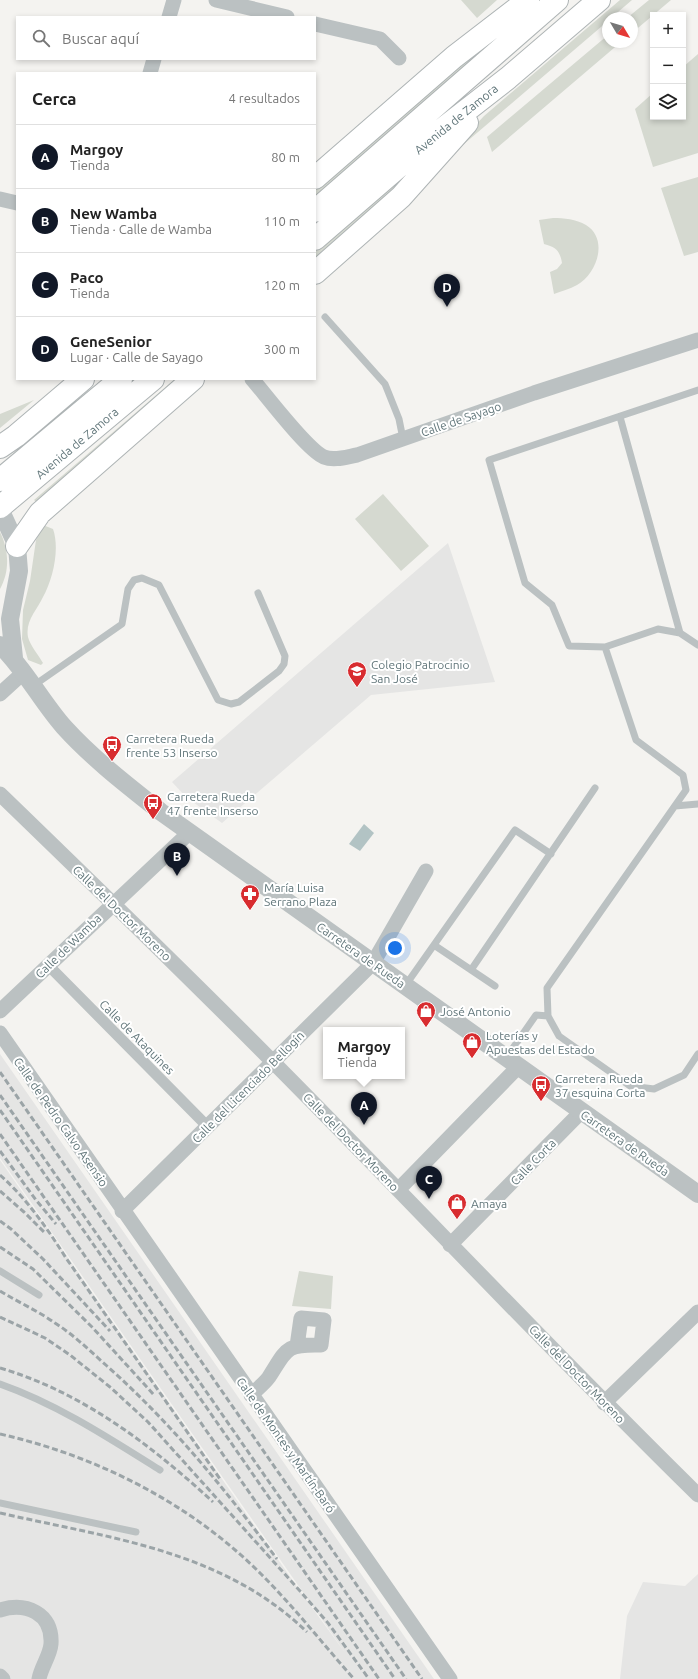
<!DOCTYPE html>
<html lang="es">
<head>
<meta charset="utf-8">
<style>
  :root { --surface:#fff; --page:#f2f2f2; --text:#222; --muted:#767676; --line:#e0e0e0; --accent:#111827 }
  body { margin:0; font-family:Ubuntu,sans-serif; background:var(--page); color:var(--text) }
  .controls { position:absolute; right:12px; top:12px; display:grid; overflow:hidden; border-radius:0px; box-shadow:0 2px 6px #0003 }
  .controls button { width:36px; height:36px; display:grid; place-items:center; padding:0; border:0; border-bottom:1px solid var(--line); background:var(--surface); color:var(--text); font:20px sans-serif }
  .compass { position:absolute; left:602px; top:12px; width:36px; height:36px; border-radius:50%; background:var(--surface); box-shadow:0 2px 6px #0003; rotate:128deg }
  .you { position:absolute; left:395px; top:948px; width:14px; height:14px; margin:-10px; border:3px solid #fff; border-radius:50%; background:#1a73e8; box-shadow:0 0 0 6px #1a73e833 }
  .badge { display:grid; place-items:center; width:26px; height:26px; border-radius:50%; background:var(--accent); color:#fff; font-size:13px; font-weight:700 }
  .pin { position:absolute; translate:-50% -33px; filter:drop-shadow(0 1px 2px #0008) }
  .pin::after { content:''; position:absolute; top:21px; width:14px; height:12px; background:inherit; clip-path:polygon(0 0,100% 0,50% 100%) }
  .popup { position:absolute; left:323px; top:1027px; width:82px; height:52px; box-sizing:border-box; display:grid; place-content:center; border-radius:0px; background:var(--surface); filter:drop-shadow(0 1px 3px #0005); font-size:13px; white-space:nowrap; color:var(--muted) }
  .popup b { font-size:15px; color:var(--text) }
  .popup::after { content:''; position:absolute; left:50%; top:100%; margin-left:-8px; border:8px solid transparent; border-top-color:var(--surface) }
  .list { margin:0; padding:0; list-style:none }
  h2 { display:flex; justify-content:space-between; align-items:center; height:52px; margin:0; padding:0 16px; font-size:17px }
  h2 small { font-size:13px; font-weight:400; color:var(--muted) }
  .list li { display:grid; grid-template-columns:26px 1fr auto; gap:12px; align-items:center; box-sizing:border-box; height:64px; padding:0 16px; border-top:1px solid var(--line) }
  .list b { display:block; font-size:15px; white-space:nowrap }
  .list p { margin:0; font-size:13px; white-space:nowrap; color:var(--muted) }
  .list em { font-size:13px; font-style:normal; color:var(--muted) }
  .icon { flex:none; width:22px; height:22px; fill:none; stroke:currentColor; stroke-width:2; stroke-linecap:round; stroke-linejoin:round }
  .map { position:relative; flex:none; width:698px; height:1679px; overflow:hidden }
  .search { position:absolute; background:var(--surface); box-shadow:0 2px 6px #0003; left:16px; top:16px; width:300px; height:44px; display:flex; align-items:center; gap:10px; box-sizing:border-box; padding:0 14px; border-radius:0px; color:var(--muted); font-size:15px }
  .panel { position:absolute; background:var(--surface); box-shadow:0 2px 6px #0003; left:16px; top:72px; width:300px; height:308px; border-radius:0px }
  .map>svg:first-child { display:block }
</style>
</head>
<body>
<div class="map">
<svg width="698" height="1679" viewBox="0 0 698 1679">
  <rect width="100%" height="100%" fill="#f4f3f0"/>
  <!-- built -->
  <path fill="#e5e5e4" d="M 448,543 L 495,682 L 371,695 L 222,823 L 186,797 L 172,782 Z
    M 0,1054 L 434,1679 L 0,1679 L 0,1160 L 300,1591 L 346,1654 L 0,1158 Z
    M 698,1574 L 698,1679 L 620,1679 L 627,1616 L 643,1582 L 685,1586 Z"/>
  <!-- green -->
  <path fill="#d5d9d0" d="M 461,0 L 497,0 L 477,18 Z
    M 542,0 L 315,199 L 315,185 L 473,51 Z
    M 620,0 L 632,0 L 611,18 L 608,18 L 608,21 L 430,173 L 484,116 Z
    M 649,0 L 671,0 L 632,33 L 632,18 L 627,18 Z
    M 608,35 L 608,42 L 621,42 L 492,152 L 487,137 Z
    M 698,54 L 698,153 L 653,167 L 635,109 L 653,93 L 653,117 L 683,117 L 683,67 Z
    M 456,129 L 315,265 L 315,251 Z
    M 698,177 L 698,252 L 684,256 L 661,188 Z
    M 553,218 C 564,218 576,219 586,225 C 609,239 597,274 577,285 C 570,289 561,291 554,294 L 550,272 L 557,269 L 562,263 C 560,251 556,247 544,244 L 539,220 Z
    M 175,379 L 186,379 L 41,506 L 34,500 Z
    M 34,400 L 0,428 L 0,414 Z
    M 383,494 L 429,546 L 401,571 L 355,519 Z
    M 43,525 L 53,529 C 60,549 53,579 43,597 C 37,610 25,621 28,637 C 30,645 39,656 43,663 L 41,665 L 28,660 L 22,639 L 23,610 L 30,581 L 36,540 Z
    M 0,532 C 9,550 10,571 0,589 Z
    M 299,1271 L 333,1276 L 331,1309 L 292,1306 Z"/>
  <!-- water -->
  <path fill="#b2c3c4" d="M 364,824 L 374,833 L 360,851 L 349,844 Z"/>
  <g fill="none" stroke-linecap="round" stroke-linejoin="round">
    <defs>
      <path id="trunk" d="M 315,178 L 454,57 L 528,0
        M 315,211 L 557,0
        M 315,239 L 440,131 L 508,78 L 599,0
        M 315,273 L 401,197 L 467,123
        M 0,447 L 16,436 L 83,379
        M 0,480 L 121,379
        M 0,507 L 153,379
        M 17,546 L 40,513 L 193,379"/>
    </defs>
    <!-- trunk casing -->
    <use href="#trunk" stroke="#aeb4b5" stroke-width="24"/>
    <!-- service -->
    <path stroke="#bbc1c2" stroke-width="7" d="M 325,317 L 385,384 L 399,419 L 403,439
      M 698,390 L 489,460 L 525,583 L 552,605 L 569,646 L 605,647 L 658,629 L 680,633 L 698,645
      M 620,417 L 680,633
      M 605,647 L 636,740 L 683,775 L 686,790 L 547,988 L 548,1016 L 559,1036 L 630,1086 L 654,1089 L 684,1075 L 698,1054
      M 33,686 L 122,624 L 128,589 L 134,580 L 142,578 L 159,585 L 218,700 L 231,704 L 239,702 L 279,671 L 284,664 L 285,656 L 258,593
      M 675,806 L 698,804
      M 434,945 L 495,986
      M 471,970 L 595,788
      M 405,986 L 515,830 L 551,854
      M 506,1058 L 536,1015 L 548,1016
      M 0,1271 L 39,1295
      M 0,1384 C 57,1404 109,1438 160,1470
      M 0,1503 L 136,1532"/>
    <!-- pedestrian -->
    <path stroke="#bbc1c2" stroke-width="11" d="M 48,965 L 208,1127"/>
    <!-- minor -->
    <path stroke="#bbc1c2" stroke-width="15" d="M 216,0 L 287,17
      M 169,17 L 174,0
      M 315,24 L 380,39 L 399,58
      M 150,73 L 154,59
      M 0,199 L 17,203
      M 252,379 C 266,395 307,450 324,457 C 334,461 346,457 357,455 L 534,393 L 698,340
      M 0,694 L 23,673
      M 0,794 C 92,883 183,971 273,1062 C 416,1206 553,1353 698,1495
      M 0,1011 L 189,833
      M 0,1033 L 450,1679
      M 398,1190 L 518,1067
      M 122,1211 L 373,963 L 426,871
      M 450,1245 L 581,1112
      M 251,1395 C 257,1389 264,1384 269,1377 C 287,1349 285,1344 321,1345 L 324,1320 L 301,1318 L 297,1346
      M 604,1403 L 698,1312
      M 0,1610 C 26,1602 53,1613 51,1644 C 50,1656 41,1667 39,1679
      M 0,1676 L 3,1679"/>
    <!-- tertiary -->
    <path stroke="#bbc1c2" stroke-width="18" d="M 0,509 L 17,546 L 19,571 L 10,619 L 14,658
      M 0,645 C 25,669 41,701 64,727 C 93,759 127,785 161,812 L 698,1194"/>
    <!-- trunk -->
    <use href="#trunk" stroke="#fff" stroke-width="22"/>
    <!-- rail -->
    <path stroke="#9ba4a7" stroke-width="3" stroke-dasharray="6 3" stroke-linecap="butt" d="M 0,1072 L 422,1679
      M 0,1095 L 406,1679
      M 0,1110 L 395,1679
      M 0,1134 L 379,1679
      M 0,1151 L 36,1200 L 56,1224
      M 0,1175 C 27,1199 47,1228 66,1258 L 220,1479
      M 0,1191 L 24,1212 L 44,1232
      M 0,1221 L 11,1229 L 43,1259 L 110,1331
      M 0,1247 L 33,1269 L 92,1327 L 155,1396
      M 0,1291 C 18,1302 38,1311 55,1323 C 74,1335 90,1351 107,1366 C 171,1423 226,1490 277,1559
      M 0,1317 L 45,1338 L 70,1355 L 110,1387 L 148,1422 L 300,1591 L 328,1623 L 369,1679
      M 0,1368 C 82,1392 151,1445 213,1502
      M 0,1434 C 97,1456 190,1503 261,1574 C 294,1607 323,1644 354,1679
      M 0,1513 C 109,1538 222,1550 307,1632"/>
  </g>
  <!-- icons -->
  <defs>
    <symbol id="school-pin" viewBox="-11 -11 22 30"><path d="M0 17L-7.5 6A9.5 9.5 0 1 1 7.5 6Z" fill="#d82c2f" stroke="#fff"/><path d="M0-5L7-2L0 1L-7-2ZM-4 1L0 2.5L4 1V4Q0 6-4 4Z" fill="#fff"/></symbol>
    <symbol id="bus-pin" viewBox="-11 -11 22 30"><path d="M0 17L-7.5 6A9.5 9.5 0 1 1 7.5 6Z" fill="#d82c2f" stroke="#fff"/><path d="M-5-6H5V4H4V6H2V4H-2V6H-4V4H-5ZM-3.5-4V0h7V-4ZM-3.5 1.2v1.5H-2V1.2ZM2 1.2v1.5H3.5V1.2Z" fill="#fff"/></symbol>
    <symbol id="pharmacy-pin" viewBox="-11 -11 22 30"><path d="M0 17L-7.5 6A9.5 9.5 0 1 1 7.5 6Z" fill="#d82c2f" stroke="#fff"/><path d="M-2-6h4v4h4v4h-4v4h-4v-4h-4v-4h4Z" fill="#fff"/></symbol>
    <symbol id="shop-pin" viewBox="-11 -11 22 30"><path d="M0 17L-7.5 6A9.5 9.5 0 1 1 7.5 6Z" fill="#d82c2f" stroke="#fff"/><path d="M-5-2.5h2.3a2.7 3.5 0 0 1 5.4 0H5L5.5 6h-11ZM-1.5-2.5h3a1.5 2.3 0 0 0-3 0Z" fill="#fff"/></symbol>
  </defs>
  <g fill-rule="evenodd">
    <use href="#school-pin" x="346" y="660" width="22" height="30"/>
    <use href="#bus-pin" x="101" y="734" width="22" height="30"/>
    <use href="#bus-pin" x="142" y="792" width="22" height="30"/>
    <use href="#pharmacy-pin" x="239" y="883" width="22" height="30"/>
    <use href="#shop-pin" x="415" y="1000" width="22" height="30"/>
    <use href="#shop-pin" x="461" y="1031" width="22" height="30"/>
    <use href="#bus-pin" x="530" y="1074" width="22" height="30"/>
    <use href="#shop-pin" x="446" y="1192" width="22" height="30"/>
  </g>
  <g text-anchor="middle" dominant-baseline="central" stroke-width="4" stroke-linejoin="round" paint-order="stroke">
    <!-- street labels -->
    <g font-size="12" fill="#61767a" stroke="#fff">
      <text transform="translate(456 119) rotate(-39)">Avenida de Zamora</text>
      <text transform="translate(461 419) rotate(-19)">Calle de Sayago</text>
      <text transform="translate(77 443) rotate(-40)">Avenida de Zamora</text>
      <text transform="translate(122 913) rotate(44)">Calle del Doctor Moreno</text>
      <text transform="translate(68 946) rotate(-44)">Calle de Wamba</text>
      <text transform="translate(361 955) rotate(35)">Carretera de Rueda</text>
      <text transform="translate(137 1037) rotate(45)">Calle de Ataquines</text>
      <text transform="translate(248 1087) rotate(-45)">Calle del Licenciado Bellogín</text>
      <text transform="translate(61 1122) rotate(55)">Calle de Pedro Calvo Asensio</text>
      <text transform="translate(351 1142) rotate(46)">Calle del Doctor Moreno</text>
      <text transform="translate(625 1143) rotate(35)">Carretera de Rueda</text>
      <text transform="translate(533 1162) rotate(-46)">Calle Corta</text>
      <text transform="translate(577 1374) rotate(46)">Calle del Doctor Moreno</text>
      <text transform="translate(286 1445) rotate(55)">Calle de Montes y Martín-Baró</text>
    </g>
    <!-- poi labels -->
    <g font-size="12" fill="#61767a" stroke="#fff" text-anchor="start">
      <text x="371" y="664">Colegio Patrocinio<tspan x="371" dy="14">San José</tspan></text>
      <text x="126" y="738">Carretera Rueda<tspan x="126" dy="14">frente 53 Inserso</tspan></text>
      <text x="167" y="796">Carretera Rueda<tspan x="167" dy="14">47 frente Inserso</tspan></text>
      <text x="264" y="887">María Luisa<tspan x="264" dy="14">Serrano Plaza</tspan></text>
      <text x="440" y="1011">José Antonio</text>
      <text x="486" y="1035">Loterías y<tspan x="486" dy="14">Apuestas del Estado</tspan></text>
      <text x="555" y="1078">Carretera Rueda<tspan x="555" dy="14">37 esquina Corta</tspan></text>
      <text x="471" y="1203">Amaya</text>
    </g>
  </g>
</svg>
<div class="controls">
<button>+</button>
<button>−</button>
<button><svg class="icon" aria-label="layers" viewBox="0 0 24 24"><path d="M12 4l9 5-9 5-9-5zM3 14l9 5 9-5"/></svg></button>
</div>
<svg class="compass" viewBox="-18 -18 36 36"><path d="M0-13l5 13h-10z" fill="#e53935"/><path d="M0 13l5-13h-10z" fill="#767676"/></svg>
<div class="you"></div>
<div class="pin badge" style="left:364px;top:1125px">A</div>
<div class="popup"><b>Margoy</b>Tienda</div>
<div class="pin badge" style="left:177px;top:876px">B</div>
<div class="pin badge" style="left:429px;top:1199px">C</div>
<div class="pin badge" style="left:447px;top:307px">D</div>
<div class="search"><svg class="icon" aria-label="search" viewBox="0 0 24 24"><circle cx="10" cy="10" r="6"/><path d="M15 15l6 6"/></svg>Buscar aquí</div>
<section class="panel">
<h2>Cerca<small>4 resultados</small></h2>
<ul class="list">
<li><span class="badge">A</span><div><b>Margoy</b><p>Tienda</p></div><em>80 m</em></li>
<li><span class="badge">B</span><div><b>New Wamba</b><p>Tienda · Calle de Wamba</p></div><em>110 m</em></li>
<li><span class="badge">C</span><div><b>Paco</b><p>Tienda</p></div><em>120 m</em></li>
<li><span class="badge">D</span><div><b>GeneSenior</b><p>Lugar · Calle de Sayago</p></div><em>300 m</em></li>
</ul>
</section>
</div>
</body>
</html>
